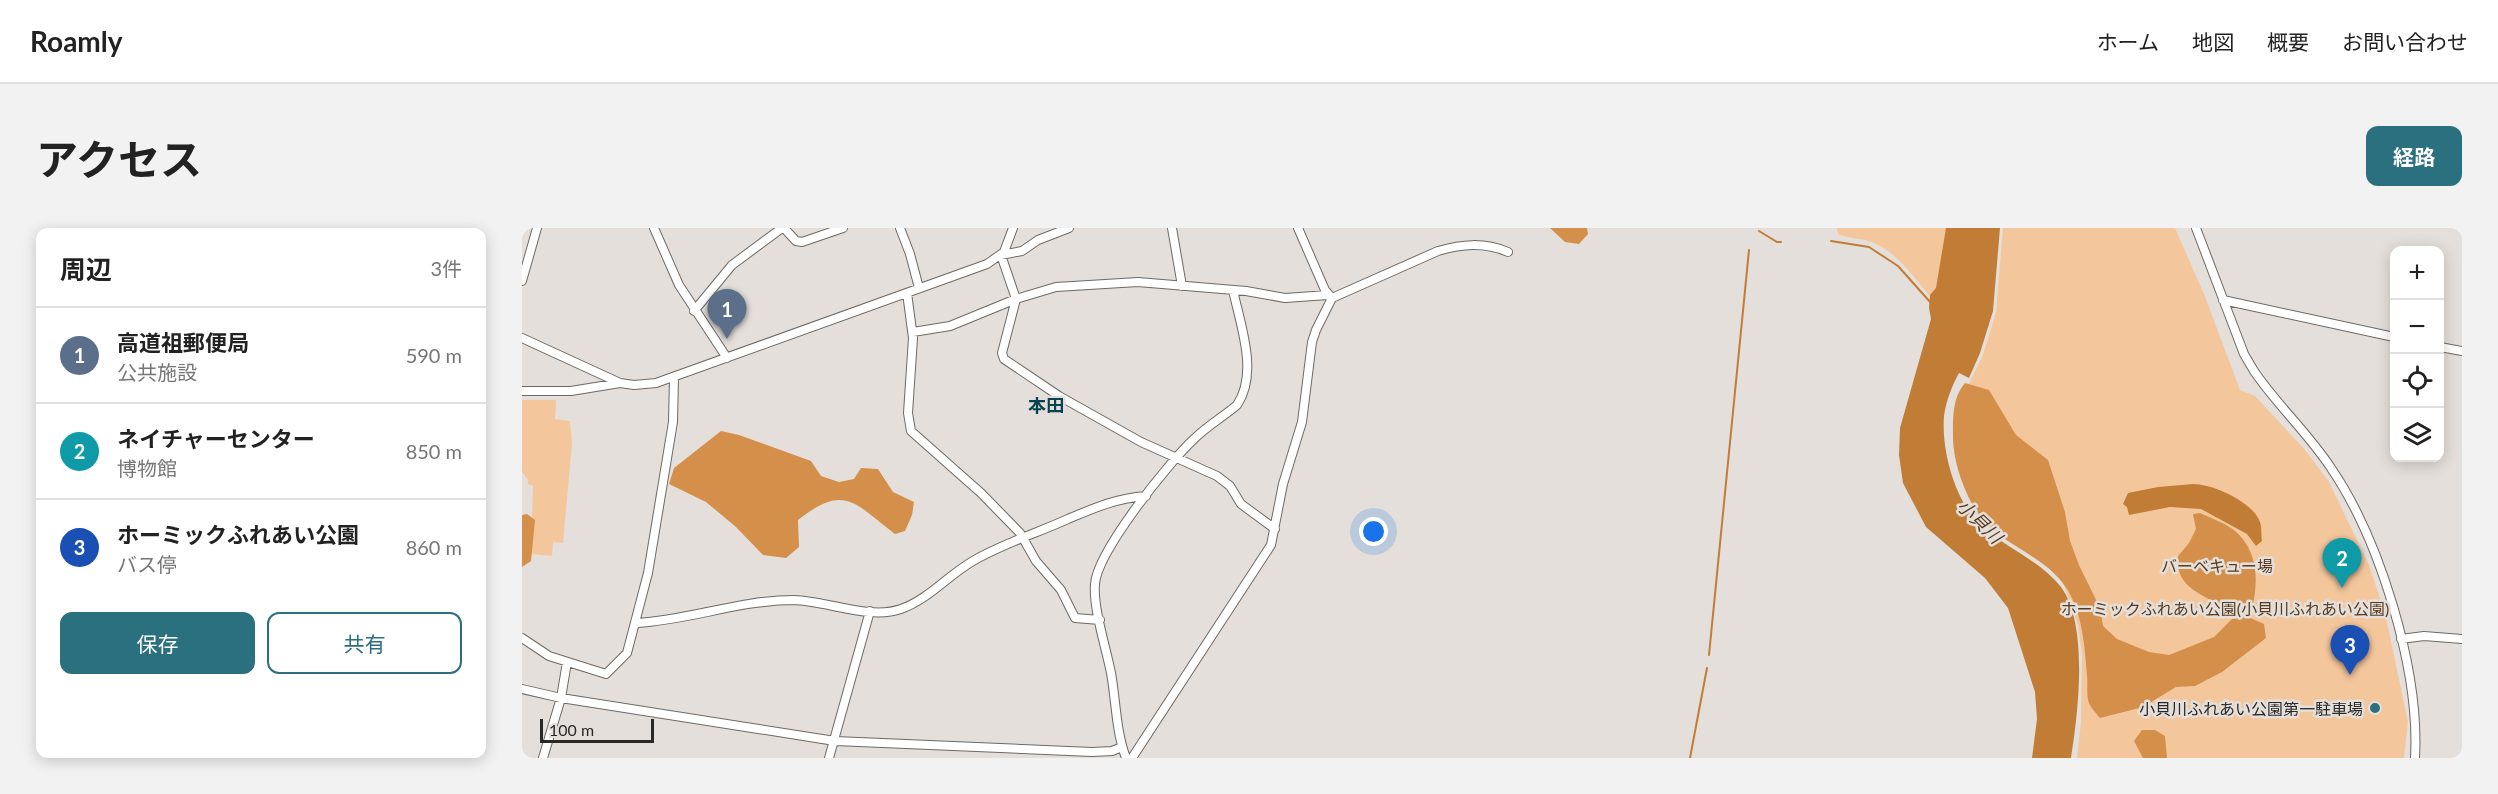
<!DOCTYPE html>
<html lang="ja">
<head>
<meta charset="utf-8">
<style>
  :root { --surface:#fff; --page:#f2f2f2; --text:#222; --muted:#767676; --line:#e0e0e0; --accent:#2b707f }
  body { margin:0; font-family:Lato,"Noto Sans JP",sans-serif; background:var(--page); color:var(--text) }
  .controls { position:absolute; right:18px; top:18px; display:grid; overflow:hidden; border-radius:12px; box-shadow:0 3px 15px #0003 }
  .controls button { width:54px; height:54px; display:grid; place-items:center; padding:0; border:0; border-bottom:2px solid var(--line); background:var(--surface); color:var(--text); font:30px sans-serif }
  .scale { position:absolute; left:18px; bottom:15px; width:114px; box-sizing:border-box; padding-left:6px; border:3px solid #2a2827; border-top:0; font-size:16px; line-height:21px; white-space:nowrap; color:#2a2827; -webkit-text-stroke:4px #e4dfda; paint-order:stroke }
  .you { position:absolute; left:852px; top:304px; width:21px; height:21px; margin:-15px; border:4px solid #fff; border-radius:50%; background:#1a73e8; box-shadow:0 0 0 9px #1a73e833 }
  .badge { display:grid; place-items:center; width:39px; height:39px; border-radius:50%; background:var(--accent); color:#fff; font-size:20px; font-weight:700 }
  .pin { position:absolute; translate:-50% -50px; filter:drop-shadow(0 2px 3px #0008) }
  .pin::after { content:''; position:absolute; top:32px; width:21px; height:18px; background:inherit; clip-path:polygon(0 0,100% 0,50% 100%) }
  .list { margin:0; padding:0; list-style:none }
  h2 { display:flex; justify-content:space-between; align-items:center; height:78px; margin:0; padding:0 24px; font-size:26px }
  h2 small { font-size:20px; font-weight:400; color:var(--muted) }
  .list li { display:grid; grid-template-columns:39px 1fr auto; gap:18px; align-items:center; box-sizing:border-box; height:96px; padding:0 24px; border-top:2px solid var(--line) }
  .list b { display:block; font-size:22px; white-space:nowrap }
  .list p { margin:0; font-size:20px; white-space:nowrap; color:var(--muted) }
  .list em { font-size:20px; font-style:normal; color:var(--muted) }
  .actions { display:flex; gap:12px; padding:18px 24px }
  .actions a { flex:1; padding:14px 0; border:2px solid var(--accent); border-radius:12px; text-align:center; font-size:21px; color:var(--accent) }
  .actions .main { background:var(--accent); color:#fff }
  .icon { flex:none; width:33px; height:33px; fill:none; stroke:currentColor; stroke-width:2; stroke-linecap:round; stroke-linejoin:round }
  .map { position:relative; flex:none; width:1940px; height:530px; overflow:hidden; border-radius:12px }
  header { display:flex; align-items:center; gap:36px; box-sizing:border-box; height:84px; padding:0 30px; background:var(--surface); border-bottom:2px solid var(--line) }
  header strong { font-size:28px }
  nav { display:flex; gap:33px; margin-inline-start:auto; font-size:21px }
  .intro { display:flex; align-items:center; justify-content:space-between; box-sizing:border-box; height:144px; padding:0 36px }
  h1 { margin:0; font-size:42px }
  .button { padding:15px 27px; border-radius:12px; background:var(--accent); color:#fff; font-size:21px; font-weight:700 }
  main { display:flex; gap:36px; padding:0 36px }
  aside { flex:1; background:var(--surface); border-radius:12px; box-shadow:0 3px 15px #0003 }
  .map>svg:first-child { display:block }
</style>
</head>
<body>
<header>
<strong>Roamly</strong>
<nav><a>ホーム</a><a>地図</a><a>概要</a><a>お問い合わせ</a></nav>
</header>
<div class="intro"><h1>アクセス</h1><a class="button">経路</a></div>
<main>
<aside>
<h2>周辺<small>3件</small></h2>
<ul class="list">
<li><span class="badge" style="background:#5c6f8a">1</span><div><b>高道祖郵便局</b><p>公共施設</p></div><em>590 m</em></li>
<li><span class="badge" style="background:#0f9aa8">2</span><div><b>ネイチャーセンター</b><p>博物館</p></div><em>850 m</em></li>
<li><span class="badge" style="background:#1a4fb4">3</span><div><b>ホーミックふれあい公園</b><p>バス停</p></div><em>860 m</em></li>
</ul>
<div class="actions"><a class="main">保存</a><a>共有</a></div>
</aside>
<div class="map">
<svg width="1940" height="530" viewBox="0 0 1940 530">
  <rect width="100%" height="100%" fill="#e4dfda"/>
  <!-- green -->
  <path fill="#f4c69c" d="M 1315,0 L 1427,0 L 1414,66 L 1409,69 C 1391,49 1378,27 1352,15 C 1341,10 1327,11 1316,6 Z
    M 1481,0 L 1653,0 L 1682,66 L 1718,162 L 1733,168 L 1784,223 L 1807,254 L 1847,337 L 1863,385 L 1886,494 L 1882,530 L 1555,530 L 1559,494 L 1560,426 L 1556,397 L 1538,346 L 1445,160 L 1461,127 L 1474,84 Z
    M 0,172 L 34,172 L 33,191 L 48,193 L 50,215 L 41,315 L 31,314 L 30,328 L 9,326 L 11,258 L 6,256 L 6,252 L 0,244 Z"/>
  <!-- forest -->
  <path fill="#d48f4a" d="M 1028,0 L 1065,0 L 1066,6 L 1057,16 L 1043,14 Z
    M 1443,155 L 1467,162 L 1494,207 L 1526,232 L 1543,284 L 1548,313 L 1557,337 L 1578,380 L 1581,398 L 1595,411 L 1627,424 L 1647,427 L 1692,409 L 1710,391 L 1726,389 L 1742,396 L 1744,410 L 1700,444 L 1673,458 L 1654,459 L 1621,479 L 1578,490 C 1575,486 1569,480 1567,475 C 1564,468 1566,456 1565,448 C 1563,422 1561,392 1549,368 C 1533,336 1499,324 1473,304 C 1448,285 1430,236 1431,206 C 1431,187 1431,169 1443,155 Z
    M 199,203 L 217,207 L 289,233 L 299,248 L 317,254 L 332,251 L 339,240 L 356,241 L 371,264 L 392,274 L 390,287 L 383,303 L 373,306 C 332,275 323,255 276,292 L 277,319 L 264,330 L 241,327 L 214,299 L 184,274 L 147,256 L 152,240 Z
    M 1678,285 C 1689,290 1702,295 1712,302 C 1737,323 1737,355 1729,384 L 1713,387 C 1691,368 1652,365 1656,328 L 1667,315 L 1674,301 L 1671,286 Z
    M 5,286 L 13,292 L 9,333 L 0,339 L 0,287 Z
    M 1620,502 L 1633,502 L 1643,508 L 1645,530 L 1621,530 L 1612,513 Z"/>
  <!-- water -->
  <path fill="#c17d36" d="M 1424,0 L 1478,0 L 1471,83 L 1458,125 L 1447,150 L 1437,145 C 1430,158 1424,173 1422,188 C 1419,225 1435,281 1466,304 C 1490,322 1520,335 1539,359 C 1567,397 1556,486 1549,530 L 1510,530 L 1515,491 L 1513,464 L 1486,380 L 1463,350 L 1404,299 L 1381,255 L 1377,227 L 1378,200 L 1409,91 L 1407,80 L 1408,67 L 1414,60 Z
    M 1671,256 C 1691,256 1731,274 1738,294 C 1740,300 1739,307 1740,313 L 1734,318 L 1725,306 L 1679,281 L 1648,279 L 1607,287 L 1605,279 L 1601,276 L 1606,265 L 1636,259 Z"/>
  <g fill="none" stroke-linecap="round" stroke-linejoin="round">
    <!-- stream -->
    <path stroke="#c17d36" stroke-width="2" d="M 1237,3 L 1255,14 L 1259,14
      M 1309,13 L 1347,19 L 1376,38 L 1409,75
      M 1187,427 L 1227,22
      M 1168,530 L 1185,440"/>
    <defs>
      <path id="minor" d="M 132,0 L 157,57 L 205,130
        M 262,0 L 274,13 L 280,14 L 321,0
        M 378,0 L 388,26 L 397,60
        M 547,0 L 516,12 L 500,23 L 479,27 L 494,71 L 480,125 L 482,131 L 537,168 L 619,214 L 695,248 L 708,258 L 719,276 L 753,301
        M 650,0 L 660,58
        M 776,0 L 803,62 L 809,69
        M 1674,0 L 1722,126 L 1732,143 C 1755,177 1786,205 1809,240 C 1858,312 1898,442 1893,530
        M 0,53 L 15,0
        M 385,65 L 391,110 L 386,185 L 389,203 L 459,265 L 498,305 L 514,333 L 539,362 L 553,390 L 578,392
        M 1701,72 L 1872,109
        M 172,83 L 210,37 L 260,0
        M 391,104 L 428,98 L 494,71 L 534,59 L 616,54 L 724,63 L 763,70 L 806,67
        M 0,110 L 98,155 L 112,157 L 134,155 L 465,36 L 482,24 L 491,0
        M 1918,119 L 1940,123
        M 0,163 L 49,163 L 98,155
        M 115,395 C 168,392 218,372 272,372 C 305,373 348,392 379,381 C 407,371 425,348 451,333 C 480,316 515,305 546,291 C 572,280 595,270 624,268
        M 0,410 L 27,428 L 84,446 L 105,425 L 126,345 L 151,194 L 152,150
        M 1879,411 L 1902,408 L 1940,411
        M 0,461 L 39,470 L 313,513 L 570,524 L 590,523 L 600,519
        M 21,530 L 39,470 L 45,434
        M 307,530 L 348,383
        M 604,530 C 594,504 594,473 589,445 C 584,419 571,381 573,356 C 575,324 647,234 672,211 C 685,198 701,189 715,177 C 737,145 718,96 711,62
        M 610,530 L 749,317 L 761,256 L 780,194 L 790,114 L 794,102 L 810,70 L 916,23 C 940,16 962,14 986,24"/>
    </defs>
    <!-- minor casing -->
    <use href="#minor" stroke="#6e6965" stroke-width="10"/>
    <!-- minor -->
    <use href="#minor" stroke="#fff" stroke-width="8"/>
  </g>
  <!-- markers -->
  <circle fill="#2b707f" stroke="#e4dfda" stroke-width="2" cx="1853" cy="480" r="6"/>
  <g text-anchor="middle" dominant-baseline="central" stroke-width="5" stroke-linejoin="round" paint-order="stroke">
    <!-- park labels -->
    <g font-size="16" fill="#583b1e" stroke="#e4dfda">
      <text x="1695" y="337">バーベキュー場</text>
      <text x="1703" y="380">ホーミックふれあい公園(小貝川ふれあい公園)</text>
    </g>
    <!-- poi labels -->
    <g font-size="16" fill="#2a2827" stroke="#e4dfda" text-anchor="end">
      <text x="1841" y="480">小貝川ふれあい公園第一駐車場</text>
    </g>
    <!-- neighbourhood labels -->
    <g font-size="18" font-weight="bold" fill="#06444f" stroke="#e4dfda">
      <text x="524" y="177">本田</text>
    </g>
    <!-- water labels -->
    <g font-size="18" font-style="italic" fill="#593b1e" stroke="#e4dfda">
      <text transform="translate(1458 293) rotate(44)">小貝川</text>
    </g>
  </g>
</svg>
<div class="controls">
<button>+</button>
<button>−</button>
<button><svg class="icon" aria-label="locate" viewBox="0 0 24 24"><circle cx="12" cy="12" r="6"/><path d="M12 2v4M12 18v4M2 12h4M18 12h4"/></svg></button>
<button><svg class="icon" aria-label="layers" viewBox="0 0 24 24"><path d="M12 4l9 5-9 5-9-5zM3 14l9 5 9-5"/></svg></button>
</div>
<div class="scale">100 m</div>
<div class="you"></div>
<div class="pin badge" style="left:205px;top:111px;background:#5c6f8a">1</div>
<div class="pin badge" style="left:1820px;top:360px;background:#0f9aa8">2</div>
<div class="pin badge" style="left:1828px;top:447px;background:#1a4fb4">3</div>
</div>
</main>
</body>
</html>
